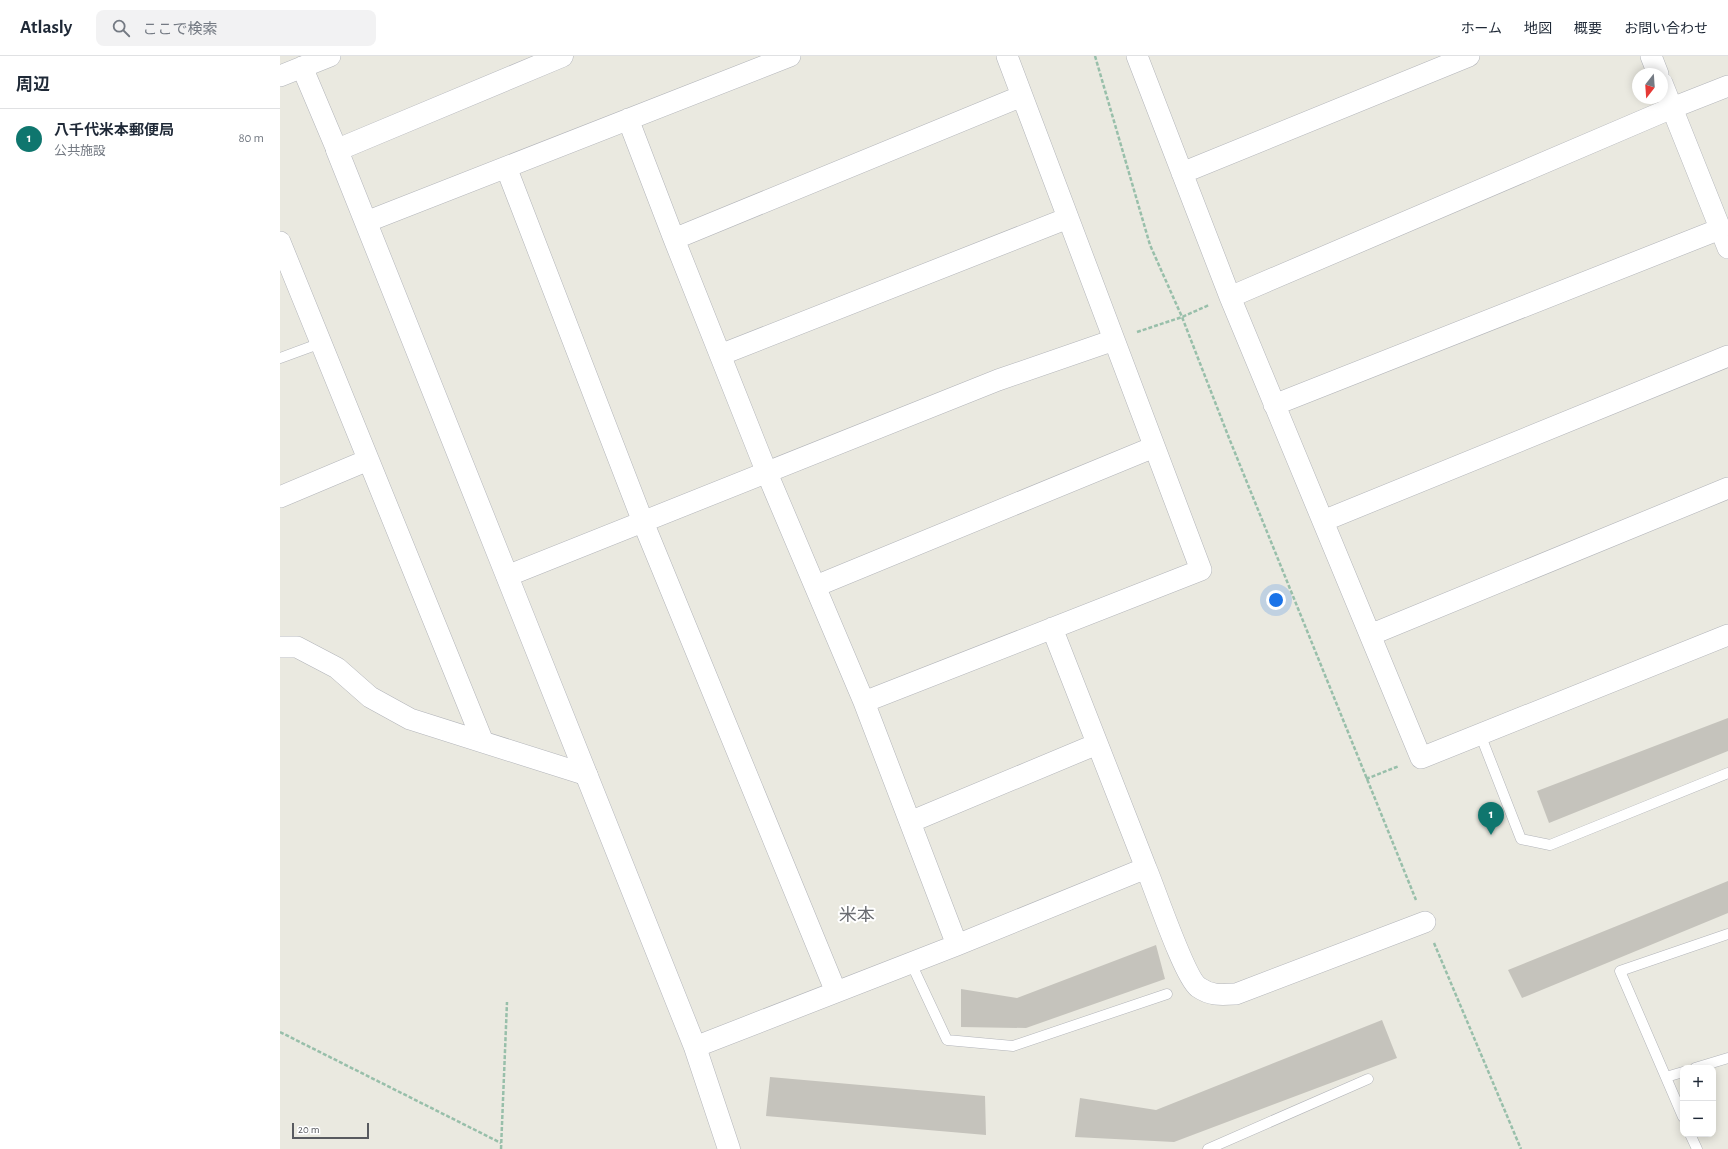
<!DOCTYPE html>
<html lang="ja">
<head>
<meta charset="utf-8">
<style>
  :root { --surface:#fff; --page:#f2f2f3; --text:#1f2937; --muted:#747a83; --line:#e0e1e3; --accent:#0f766e }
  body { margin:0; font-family:"Alegreya Sans","Noto Sans JP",sans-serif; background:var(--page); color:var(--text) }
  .controls { position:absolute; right:12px; bottom:12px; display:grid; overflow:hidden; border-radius:8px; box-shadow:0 2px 10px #0003 }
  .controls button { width:36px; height:36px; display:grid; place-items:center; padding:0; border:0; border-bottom:1px solid var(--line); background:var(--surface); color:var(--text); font:20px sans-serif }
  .compass { position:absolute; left:1352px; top:12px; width:36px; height:36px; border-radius:50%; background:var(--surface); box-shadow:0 2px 10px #0003; rotate:197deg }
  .scale { position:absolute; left:12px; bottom:10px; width:77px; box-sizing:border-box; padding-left:4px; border:2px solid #585a5f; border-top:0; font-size:11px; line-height:14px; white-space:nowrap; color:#585a5f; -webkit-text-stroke:3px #fff; paint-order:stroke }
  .you { position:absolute; left:996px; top:544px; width:14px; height:14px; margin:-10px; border:3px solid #fff; border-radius:50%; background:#1a73e8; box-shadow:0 0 0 6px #1a73e833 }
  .badge { display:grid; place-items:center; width:26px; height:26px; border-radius:50%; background:var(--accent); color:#fff; font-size:13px; font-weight:700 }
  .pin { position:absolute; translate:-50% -33px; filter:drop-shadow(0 1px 2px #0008) }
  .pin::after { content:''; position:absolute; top:21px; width:14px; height:12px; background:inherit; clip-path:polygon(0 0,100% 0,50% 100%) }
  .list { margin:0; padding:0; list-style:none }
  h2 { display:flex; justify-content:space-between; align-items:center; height:52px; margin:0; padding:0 16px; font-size:17px }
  h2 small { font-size:13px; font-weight:400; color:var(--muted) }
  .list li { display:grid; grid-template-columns:26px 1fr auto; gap:12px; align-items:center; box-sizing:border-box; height:60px; padding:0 16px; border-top:1px solid var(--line) }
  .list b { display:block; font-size:15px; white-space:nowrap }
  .list p { margin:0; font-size:13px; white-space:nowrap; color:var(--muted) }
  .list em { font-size:13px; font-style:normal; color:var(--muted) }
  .icon { flex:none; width:22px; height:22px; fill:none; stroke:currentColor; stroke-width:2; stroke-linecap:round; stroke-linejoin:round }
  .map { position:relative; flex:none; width:1448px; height:1093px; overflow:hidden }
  header { display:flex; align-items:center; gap:24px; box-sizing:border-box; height:56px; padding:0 20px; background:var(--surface); border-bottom:1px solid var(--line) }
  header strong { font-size:19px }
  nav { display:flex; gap:22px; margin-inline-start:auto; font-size:14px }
  .search { width:280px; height:36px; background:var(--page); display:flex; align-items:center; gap:10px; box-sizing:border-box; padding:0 14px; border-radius:8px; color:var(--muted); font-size:15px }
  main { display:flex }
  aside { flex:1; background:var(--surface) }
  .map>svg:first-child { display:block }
</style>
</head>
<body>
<header>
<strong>Atlasly</strong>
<div class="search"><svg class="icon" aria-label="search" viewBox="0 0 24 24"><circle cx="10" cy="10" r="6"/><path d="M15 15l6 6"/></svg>ここで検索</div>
<nav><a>ホーム</a><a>地図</a><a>概要</a><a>お問い合わせ</a></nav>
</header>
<main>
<aside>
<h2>周辺<small></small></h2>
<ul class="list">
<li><span class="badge">1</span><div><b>八千代米本郵便局</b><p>公共施設</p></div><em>80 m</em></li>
</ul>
</aside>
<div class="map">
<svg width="1448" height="1093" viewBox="0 0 1448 1093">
  <rect width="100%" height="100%" fill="#eae9e0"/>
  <!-- building -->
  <path fill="#c5c3bc" d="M 1448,662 L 1448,695 L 1269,767 L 1257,735 Z
    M 1448,825 L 1448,857 L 1242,942 L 1228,914 Z
    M 876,889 L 885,923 L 746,972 L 681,971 L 681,933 L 737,942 Z
    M 1102,964 L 1117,1002 L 894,1086 L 795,1081 L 800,1042 L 876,1054 Z
    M 490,1021 L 705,1040 L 706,1079 L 486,1060 Z"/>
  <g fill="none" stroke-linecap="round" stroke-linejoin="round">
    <defs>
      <path id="lane" d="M 0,302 L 41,287
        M 1200,678 L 1241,783 L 1270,789 L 1448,717
        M 631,907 L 667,984 L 733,990 L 887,938
        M 1415,1012 L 1448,1002
        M 1386,1021 L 1403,1016
        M 1403,1061 L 1340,915 L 1448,878
        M 1410,1078 L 1417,1093
        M 928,1093 L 1088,1023"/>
      <path id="street" d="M 857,0 L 950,241 L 1141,702 L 1448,579
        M 1371,0 L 1378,18
        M 22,11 L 57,94
        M 0,20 L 50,0
        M 1382,27 L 1448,192
        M 348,63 L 394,183 L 487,417 L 584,646 L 677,889
        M 226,111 L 363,466 L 556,936
        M 902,117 L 1189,0
        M 86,166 L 510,0
        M 394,183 L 742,40
        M 0,186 L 203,686
        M 950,241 L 1392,52 L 1448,30
        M 440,299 L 788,162
        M 994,349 L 1440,173
        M 0,441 L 88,404
        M 1043,465 L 1448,300
        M 227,520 L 718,324 L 834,284
        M 536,530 L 874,391
        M 772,572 L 866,812
        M 1090,579 L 1448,432
        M 0,591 L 17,591 L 57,612 L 90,641 L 130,663 L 307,719
        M 584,646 L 921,514 L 727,0
        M 630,766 L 817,688
        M 415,991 L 677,889 L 866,812 C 875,833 904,920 918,931 C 931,940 941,939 956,938 L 1145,866"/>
      <path id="secondary" d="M 282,0 L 57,94 L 415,991 L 449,1093"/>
    </defs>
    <!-- lane casing -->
    <use href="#lane" stroke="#b2b4b9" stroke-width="11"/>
    <!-- street casing -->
    <use href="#street" stroke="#b2b4b9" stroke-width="22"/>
    <!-- secondary casing -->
    <use href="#secondary" stroke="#b3b5bb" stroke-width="23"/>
    <!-- path -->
    <path stroke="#98bfaa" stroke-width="2.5" stroke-dasharray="4 2" stroke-linecap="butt" d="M 815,0 L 870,189 L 902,261 L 949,382 L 1136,844
      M 857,276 L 902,261 L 929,249
      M 1086,723 L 1119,710
      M 1154,887 L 1241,1093
      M 0,976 L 221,1087
      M 221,1093 L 227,946"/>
    <!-- lane -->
    <use href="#lane" stroke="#fff" stroke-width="10"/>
    <!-- street -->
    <use href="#street" stroke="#fff" stroke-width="21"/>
    <!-- secondary -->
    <use href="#secondary" stroke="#fff" stroke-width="22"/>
  </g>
  <g text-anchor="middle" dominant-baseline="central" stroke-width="4" stroke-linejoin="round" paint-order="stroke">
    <!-- quarter labels -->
    <g font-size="18" fill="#6a6c71" stroke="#fff">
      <text x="577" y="860">米本</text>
    </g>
  </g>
</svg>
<div class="controls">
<button>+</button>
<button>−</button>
</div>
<svg class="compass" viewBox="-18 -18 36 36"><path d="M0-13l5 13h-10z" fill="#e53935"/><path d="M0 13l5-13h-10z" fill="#747a83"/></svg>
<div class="scale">20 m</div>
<div class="you"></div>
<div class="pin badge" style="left:1211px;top:779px">1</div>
</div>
</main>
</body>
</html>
